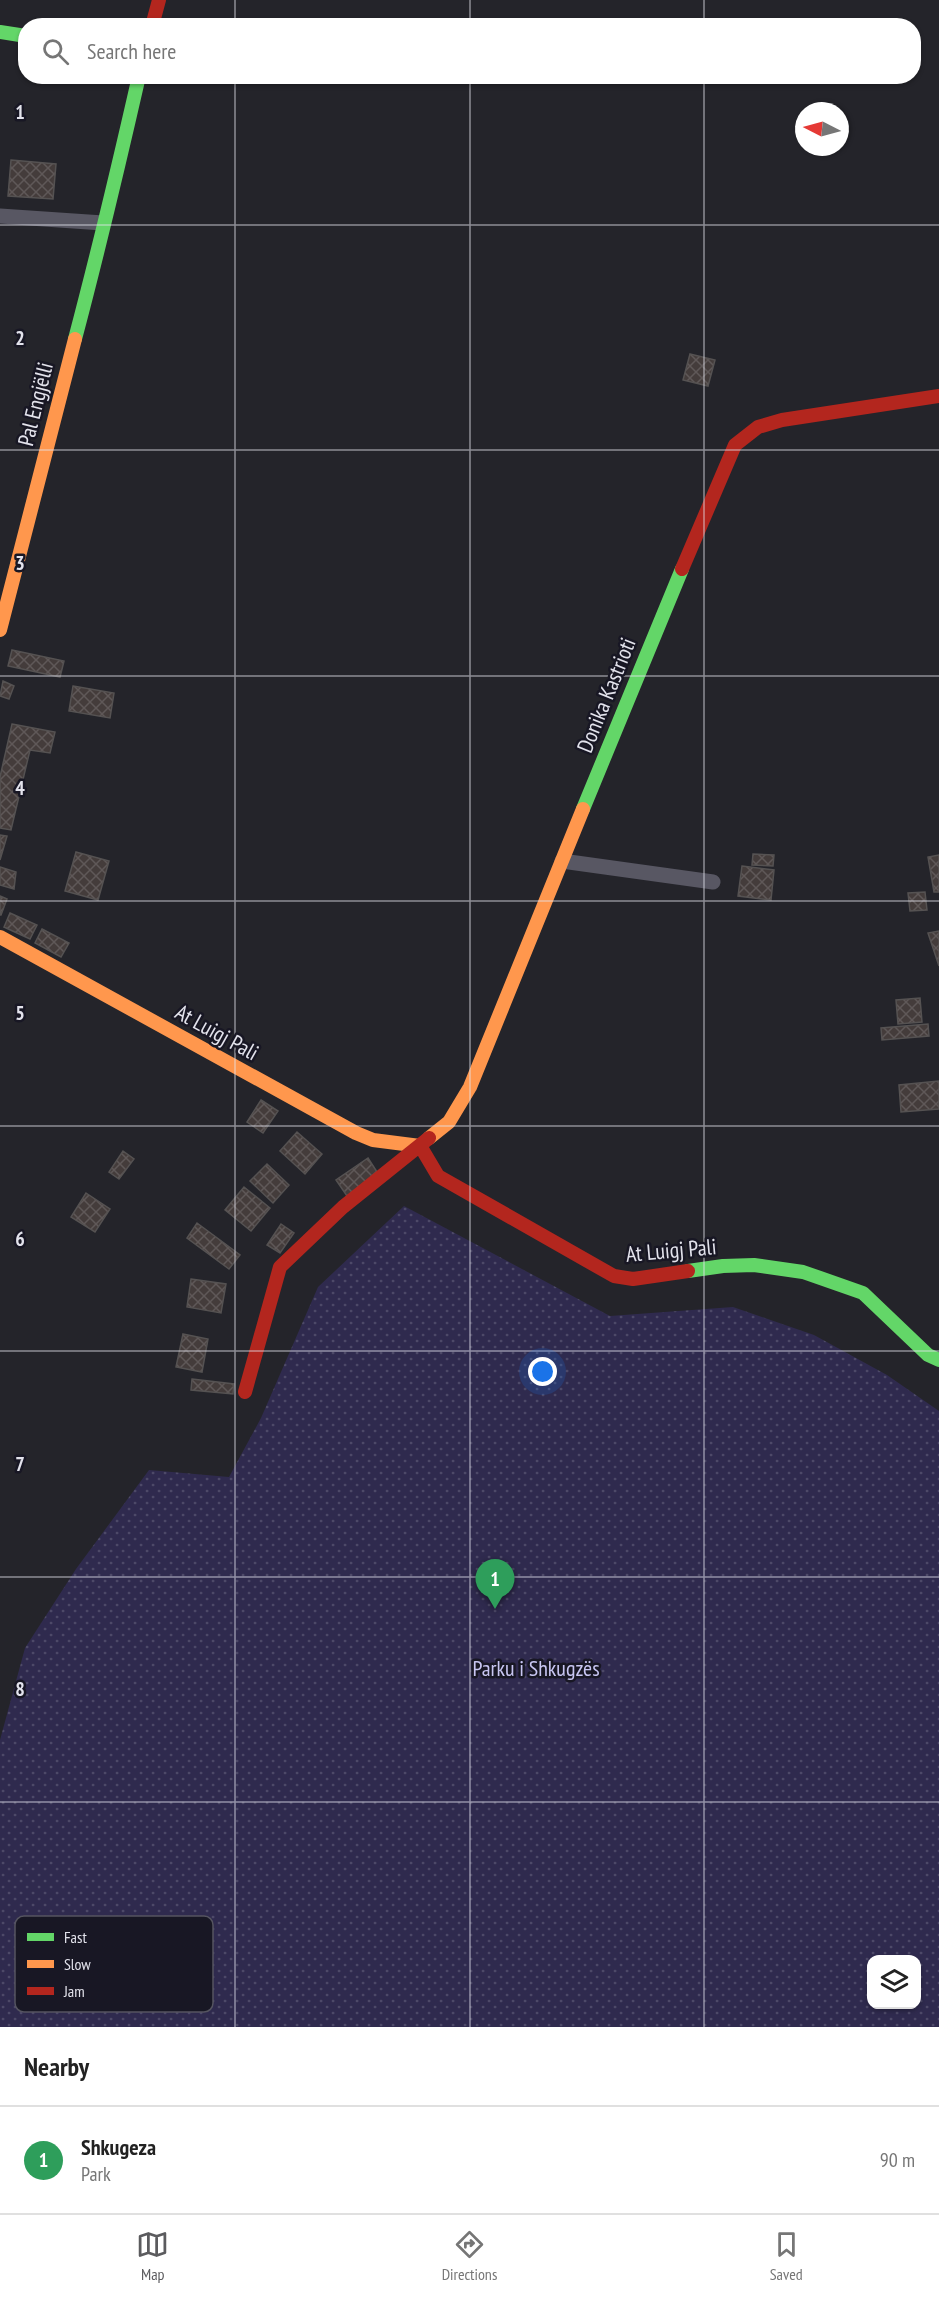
<!DOCTYPE html>
<html lang="en">
<head>
<meta charset="utf-8">
<style>
  :root { --surface:#fff; --page:#f2f2f2; --text:#222; --muted:#767676; --line:#e0e0e0; --accent:#5b5b5e }
  body { margin:0; font-family:"PT Sans Narrow",sans-serif; background:var(--page); color:var(--text) }
  .controls { position:absolute; right:18px; bottom:18px; display:grid; overflow:hidden; border-radius:12px; box-shadow:0 2px 4px #0004 }
  .controls button { width:54px; height:54px; display:grid; place-items:center; padding:0; border:0; border-bottom:2px solid var(--line); background:var(--surface); color:var(--text); font:30px sans-serif }
  .compass { position:absolute; left:795px; top:102px; width:54px; height:54px; border-radius:50%; background:var(--surface); box-shadow:0 2px 4px #0004; rotate:276deg }
  .you { position:absolute; left:543px; top:1372px; width:21px; height:21px; margin:-15px; border:4px solid #fff; border-radius:50%; background:#1a73e8; box-shadow:0 0 0 9px #1a73e833 }
  .badge { display:grid; place-items:center; width:39px; height:39px; border-radius:50%; background:var(--accent); color:#fff; font-size:20px; font-weight:700 }
  .pin { position:absolute; translate:-50% -50px; filter:drop-shadow(0 2px 3px #0008) }
  .pin::after { content:''; position:absolute; top:32px; width:21px; height:18px; background:inherit; clip-path:polygon(0 0,100% 0,50% 100%) }
  .list { margin:0; padding:0; list-style:none }
  h2 { display:flex; justify-content:space-between; align-items:center; height:78px; margin:0; padding:0 24px; font-size:26px }
  h2 small { font-size:20px; font-weight:400; color:var(--muted) }
  .list li { display:grid; grid-template-columns:39px 1fr auto; gap:18px; align-items:center; box-sizing:border-box; height:108px; padding:0 24px; border-top:2px solid var(--line) }
  .list b { display:block; font-size:22px; white-space:nowrap }
  .list p { margin:0; font-size:20px; white-space:nowrap; color:var(--muted) }
  .list em { font-size:20px; font-style:normal; color:var(--muted) }
  .icon { flex:none; width:33px; height:33px; fill:none; stroke:currentColor; stroke-width:2; stroke-linecap:round; stroke-linejoin:round }
  .map { position:relative; flex:none; width:939px; height:2027px; overflow:hidden }
  .search { position:absolute; background:var(--surface); box-shadow:0 2px 4px #0004; left:18px; right:18px; top:18px; height:66px; display:flex; align-items:center; gap:15px; box-sizing:border-box; padding:0 21px; border-radius:24px; color:var(--muted); font-size:22px }
  .sheet { height:186px; background:var(--surface) }
  nav { display:flex; justify-content:space-around; align-items:center; box-sizing:border-box; height:84px; border-top:2px solid var(--line); background:var(--surface); font-size:16px; color:var(--muted) }
  nav a { display:grid; justify-items:center; gap:3px }
  nav .on { color:var(--accent) }
  .map>svg:first-child { display:block }
</style>
</head>
<body>
<div class="map">
<svg width="939" height="2027" viewBox="0 0 939 2027">
  <defs>
    <pattern id="park-dots" width="8" height="8" patternUnits="userSpaceOnUse" patternTransform="scale(1.5)"><rect width="8" height="8" fill="#2f2a4e"/><path d="M2 2h.1M6 6h.1" fill="none" stroke="#4d4968" stroke-width="1.8" stroke-linecap="round"/></pattern>
    <pattern id="building-cross-hatch" width="8" height="8" patternUnits="userSpaceOnUse" patternTransform="scale(1.5)"><rect width="8" height="8" fill="#443c3b"/><path d="M0 0l8 8M0 8l8-8" fill="none" stroke="#5f5858"/></pattern>
  </defs>
  <rect width="100%" height="100%" fill="#24242a"/>
  <!-- park -->
  <path fill="url(#park-dots)" fill-rule="evenodd" d="M 404,1206 L 610,1316 L 733,1307 L 814,1335 L 887,1375 L 939,1411 L 939,2027 L 0,2027 L 0,1740 L 25,1648 L 76,1569 L 149,1470 L 229,1477 L 261,1418 L 318,1287 ZM 872,1960 L 916,1960 L 916,2004 L 872,2004 Z"/>
  <!-- building -->
  <path fill="url(#building-cross-hatch)" stroke="#555252" stroke-width="1.5" d="M 11,160 L 56,164 L 53,199 L 8,196 Z
    M 690,354 L 715,360 L 708,386 L 683,380 Z
    M 12,650 L 64,661 L 60,677 L 8,666 Z
    M 3,681 L 14,686 L 9,699 L 0,696 Z
    M 73,686 L 114,693 L 110,718 L 69,711 Z
    M 12,724 L 55,732 L 50,753 L 30,750 L 11,830 L 0,828 L 0,777 Z
    M 0,835 L 7,836 L 0,860 Z
    M 76,852 L 109,861 L 98,900 L 65,891 Z
    M 753,854 L 774,855 L 773,866 L 752,865 Z
    M 939,855 L 939,892 L 934,892 L 928,857 Z
    M 742,866 L 774,870 L 771,900 L 738,896 Z
    M 0,867 L 16,872 L 14,889 L 0,885 Z
    M 925,892 L 927,910 L 910,911 L 908,893 Z
    M 0,896 L 7,899 L 1,915 L 0,915 Z
    M 10,913 L 37,925 L 30,939 L 4,927 Z
    M 42,929 L 69,943 L 61,957 L 35,943 Z
    M 939,931 L 939,966 L 928,933 Z
    M 920,998 L 922,1022 L 898,1024 L 896,1000 Z
    M 928,1024 L 929,1036 L 882,1040 L 881,1028 Z
    M 939,1081 L 939,1109 L 901,1112 L 899,1085 Z
    M 261,1100 L 278,1111 L 263,1133 L 247,1122 Z
    M 297,1132 L 322,1154 L 305,1174 L 280,1151 Z
    M 123,1151 L 134,1159 L 119,1179 L 109,1172 Z
    M 368,1158 L 379,1175 L 347,1196 L 336,1180 Z
    M 267,1164 L 289,1185 L 273,1203 L 250,1181 Z
    M 244,1187 L 270,1208 L 251,1231 L 225,1210 Z
    M 86,1193 L 110,1209 L 95,1232 L 71,1217 Z
    M 197,1223 L 240,1255 L 229,1269 L 187,1238 Z
    M 281,1224 L 294,1233 L 280,1253 L 267,1245 Z
    M 191,1279 L 226,1284 L 221,1313 L 187,1307 Z
    M 183,1334 L 208,1339 L 202,1372 L 176,1367 Z
    M 192,1379 L 234,1384 L 233,1394 L 191,1390 Z"/>
  <g fill="none" stroke-linecap="round" stroke-linejoin="round">
    <!-- street -->
    <path stroke="#585763" stroke-width="15" d="M 0,216 L 103,223
      M 562,861 L 713,882"/>
    <!-- fast -->
    <path stroke="#63d668" stroke-width="14" d="M 0,32 L 26,36
      M 75,339 C 98,252 119,164 139,76
      M 583,809 L 682,569
      M 688,1271 L 723,1266 L 754,1265 L 803,1272 L 863,1293 L 928,1355 L 939,1360"/>
    <!-- slow -->
    <path stroke="#ff974d" stroke-width="14" d="M 0,630 L 75,339
      M 0,937 L 356,1133 L 373,1140 L 420,1146 L 422,1149
      M 429,1138 L 449,1122 L 470,1087 L 583,809"/>
    <!-- jam -->
    <path stroke="#b3261e" stroke-width="14" d="M 152,26 L 159,0
      M 682,569 L 735,445 L 758,427 L 782,420 L 939,396
      M 422,1149 L 438,1176 L 614,1276 L 633,1279 L 688,1271
      M 245,1392 L 280,1267 L 343,1207 L 429,1138"/>
  </g>
  <!-- grid -->
  <path fill="none" stroke="#e3e3ec" stroke-width="1.5" stroke-opacity="0.55" d="M 235,0 L 235,26M 470,0 L 470,26M 704,0 L 704,26M 235,76 L 235,2027M 470,76 L 470,2027M 704,76 L 704,2027M 0,225 L 939,225M 0,450 L 939,450M 0,676 L 939,676M 0,901 L 939,901M 0,1126 L 939,1126M 0,1351 L 939,1351M 0,1577 L 939,1577M 0,1802 L 939,1802"/>
  <g text-anchor="middle" dominant-baseline="central" stroke-width="5" stroke-linejoin="round" paint-order="stroke">
    <!-- street labels -->
    <g font-size="22" fill="#e3e3ec" stroke="#181724">
      <text transform="translate(35 404) rotate(-76)">Pal Engjëlli</text>
      <text transform="translate(606 695) rotate(-68)">Donika Kastrioti</text>
      <text transform="translate(217 1032) rotate(29)">At Luigj Pali</text>
      <text transform="translate(671 1250) rotate(-5)">At Luigj Pali</text>
    </g>
    <!-- park labels -->
    <g font-size="22" fill="#c8c6f2" stroke="#181724">
      <text x="536" y="1668">Parku i Shkugzës</text>
    </g>
  </g>
  <!-- legend -->
  <rect x="15" y="1916" width="198" height="96" rx="9" fill="#181724" stroke="#555460" stroke-width="1.5"/>
  <rect x="27" y="1933" width="27" height="8" fill="#63d668"/>
  <rect x="27" y="1960" width="27" height="8" fill="#ff974d"/>
  <rect x="27" y="1987" width="27" height="8" fill="#b3261e"/>
  <g font-size="16" fill="#e3e3ec">
    <text x="64" y="1943">Fast</text>
    <text x="64" y="1970">Slow</text>
    <text x="64" y="1997">Jam</text>
  </g>
  <g font-size="20" text-anchor="middle" font-weight="bold" fill="#e3e3ec" stroke="#181724" stroke-width="5" stroke-linejoin="round" paint-order="stroke">
    <text x="20" y="119">1</text>
    <text x="20" y="345">2</text>
    <text x="20" y="570">3</text>
    <text x="20" y="795">4</text>
    <text x="20" y="1020">5</text>
    <text x="20" y="1246">6</text>
    <text x="20" y="1471">7</text>
    <text x="20" y="1696">8</text>
  </g>
</svg>
<div class="controls">
<button><svg class="icon" aria-label="layers" viewBox="0 0 24 24"><path d="M12 4l9 5-9 5-9-5zM3 14l9 5 9-5"/></svg></button>
</div>
<svg class="compass" viewBox="-18 -18 36 36"><path d="M0-13l5 13h-10z" fill="#e53935"/><path d="M0 13l5-13h-10z" fill="#767676"/></svg>
<div class="you"></div>
<div class="pin badge" style="left:495px;top:1609px;background:#2e9e5b">1</div>
<div class="search"><svg class="icon" aria-label="search" viewBox="0 0 24 24"><circle cx="10" cy="10" r="6"/><path d="M15 15l6 6"/></svg>Search here</div>
</div>
<section class="sheet">
<h2>Nearby<small></small></h2>
<ul class="list">
<li><span class="badge" style="background:#2e9e5b">1</span><div><b>Shkugeza</b><p>Park</p></div><em>90 m</em></li>
</ul>
</section>
<nav>
<a class="on"><svg class="icon" aria-label="map" viewBox="0 0 24 24"><path d="M3 6l6-2 6 2 6-2v14l-6 2-6-2-6 2zM9 4v14M15 6v14"/></svg>Map</a>
<a><svg class="icon" aria-label="directions" viewBox="0 0 24 24"><path d="M12 3l9 9-9 9-9-9zM9 14v-3h6M13 9l2 2-2 2"/></svg>Directions</a>
<a><svg class="icon" aria-label="saved" viewBox="0 0 24 24"><path d="M7 4h10v16l-5-4-5 4z"/></svg>Saved</a>
</nav>
</body>
</html>
